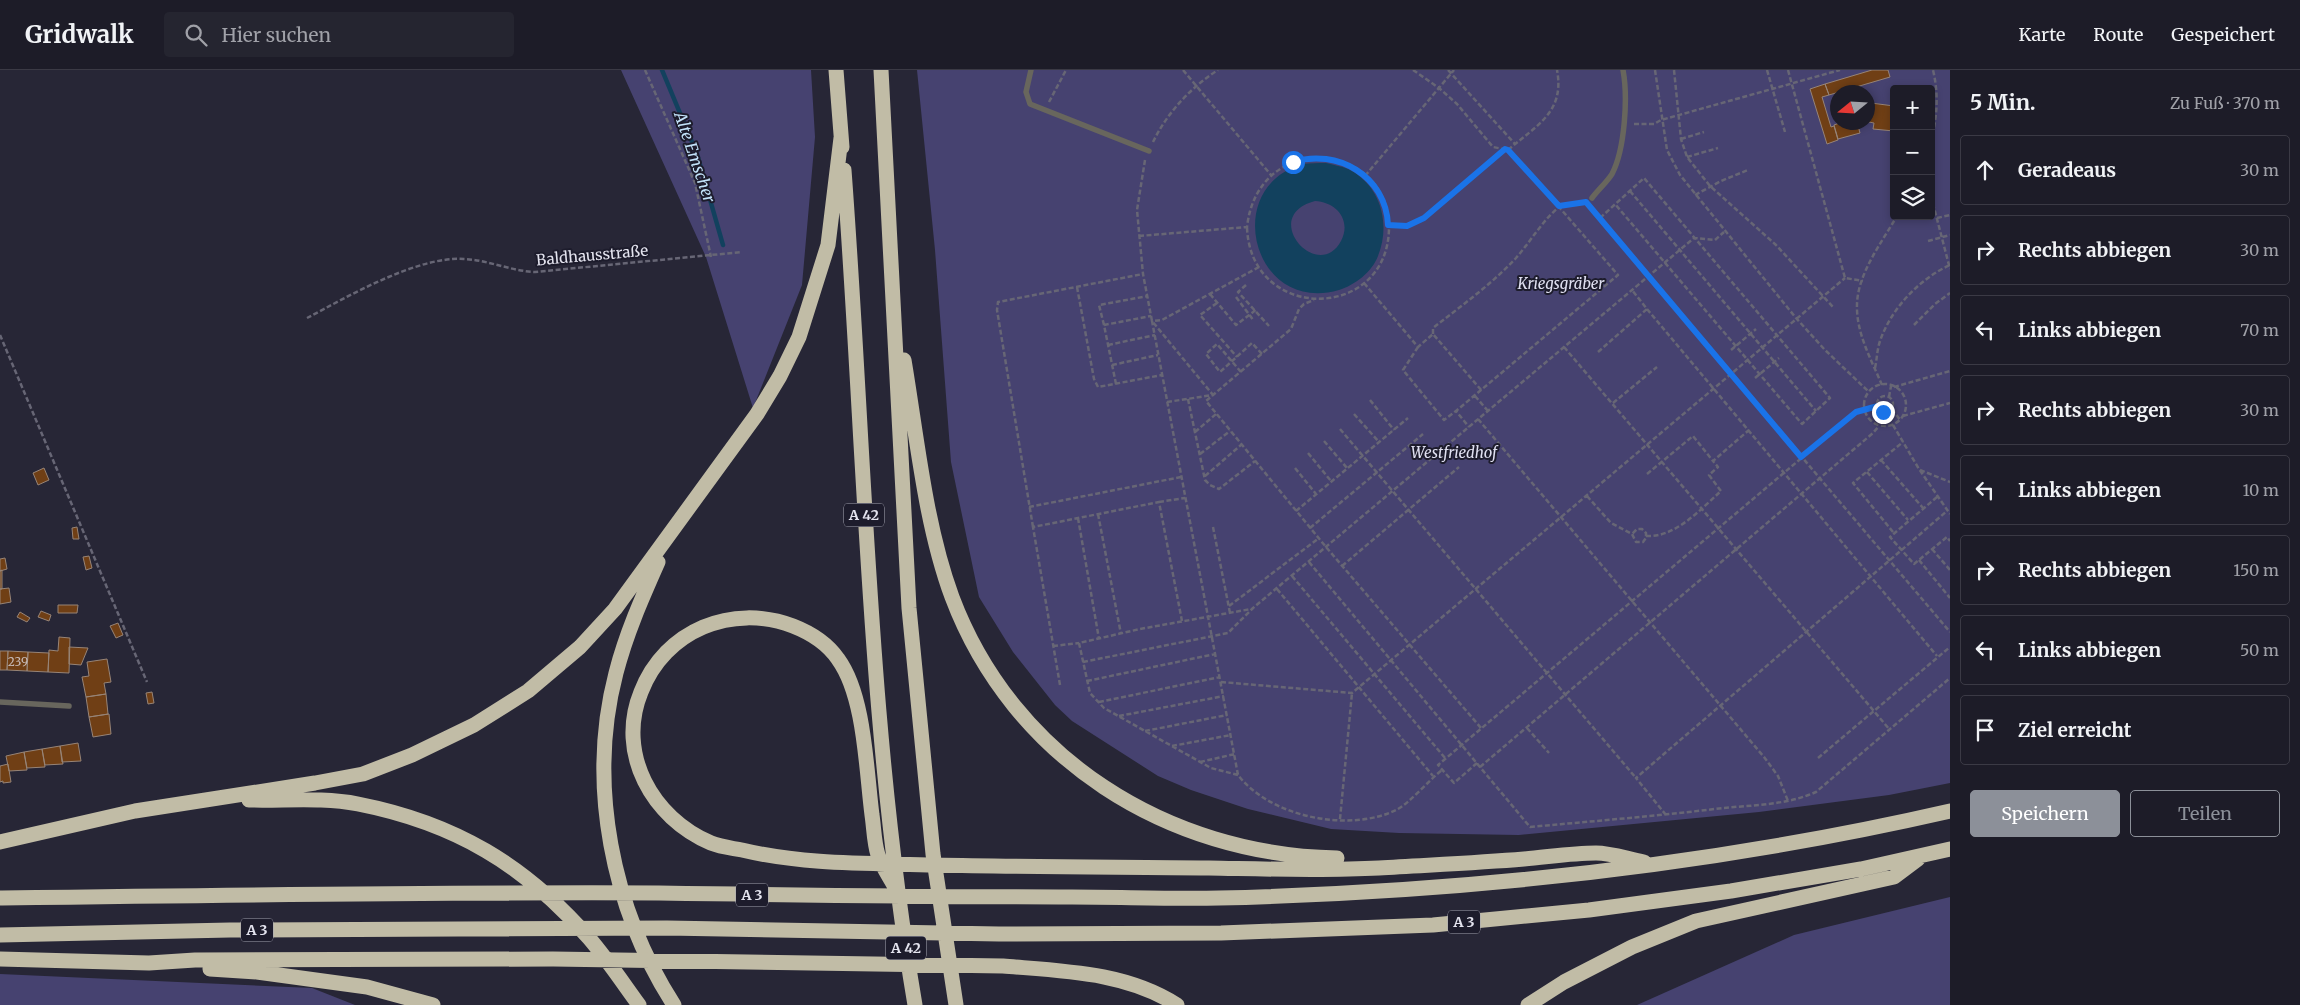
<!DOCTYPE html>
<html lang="de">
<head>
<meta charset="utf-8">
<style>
  :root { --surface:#1d1c28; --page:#252530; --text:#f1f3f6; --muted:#a0a1a8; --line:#3b3a45; --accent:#8c9099 }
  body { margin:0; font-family:Merriweather,serif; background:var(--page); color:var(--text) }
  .controls { position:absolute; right:15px; top:15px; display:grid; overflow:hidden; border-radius:5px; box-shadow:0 2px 8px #0003 }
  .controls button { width:45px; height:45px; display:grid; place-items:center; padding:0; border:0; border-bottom:1px solid var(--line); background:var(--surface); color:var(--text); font:25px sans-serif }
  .compass { position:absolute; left:1830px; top:15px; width:45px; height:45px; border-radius:50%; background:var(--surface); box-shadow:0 2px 8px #0003; rotate:252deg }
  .stop { position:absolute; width:15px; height:15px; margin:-11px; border:4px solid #1a73e8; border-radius:50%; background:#fff }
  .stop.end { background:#1a73e8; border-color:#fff; box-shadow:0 1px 5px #0008 }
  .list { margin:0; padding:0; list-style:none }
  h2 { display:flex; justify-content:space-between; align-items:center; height:65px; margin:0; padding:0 20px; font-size:21px }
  h2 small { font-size:16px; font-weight:400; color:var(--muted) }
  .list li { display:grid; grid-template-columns:32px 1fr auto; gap:15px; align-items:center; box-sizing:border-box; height:70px; margin:0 10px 10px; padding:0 10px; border:1px solid var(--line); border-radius:5px }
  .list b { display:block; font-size:19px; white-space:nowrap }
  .list em { font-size:16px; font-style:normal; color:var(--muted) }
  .actions { display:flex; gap:10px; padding:15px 20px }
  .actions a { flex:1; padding:11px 0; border:1px solid var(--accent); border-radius:5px; text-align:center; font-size:18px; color:var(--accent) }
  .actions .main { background:var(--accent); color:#fff }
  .icon { flex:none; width:28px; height:28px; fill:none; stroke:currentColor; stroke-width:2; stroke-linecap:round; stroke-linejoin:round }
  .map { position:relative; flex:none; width:1950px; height:935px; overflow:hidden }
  header { display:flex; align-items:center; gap:30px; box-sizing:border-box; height:70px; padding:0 25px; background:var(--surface); border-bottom:1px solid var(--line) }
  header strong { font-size:24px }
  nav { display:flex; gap:28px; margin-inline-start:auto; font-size:18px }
  .search { width:350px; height:45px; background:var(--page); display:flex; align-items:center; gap:12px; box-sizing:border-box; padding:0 18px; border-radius:5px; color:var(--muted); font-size:19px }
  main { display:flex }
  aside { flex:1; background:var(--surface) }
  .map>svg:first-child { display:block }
</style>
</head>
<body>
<header>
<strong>Gridwalk</strong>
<div class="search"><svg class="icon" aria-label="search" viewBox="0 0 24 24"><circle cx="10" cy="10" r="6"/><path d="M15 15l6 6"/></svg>Hier suchen</div>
<nav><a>Karte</a><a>Route</a><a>Gespeichert</a></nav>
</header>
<main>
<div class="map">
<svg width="1950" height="935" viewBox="0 0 1950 935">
  <rect width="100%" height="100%" fill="#272636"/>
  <!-- green -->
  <path fill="#464270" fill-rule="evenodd" d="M 621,0 L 811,0 L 815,67 L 802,215 L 753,338 L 706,187 Z
    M 917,0 L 1950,0 L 1950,713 L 1889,725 L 1759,742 L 1519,765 L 1399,763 L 1331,759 L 1248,739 L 1191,720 L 1158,706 L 1072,651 L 1055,635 L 1013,582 L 979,527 L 951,392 L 935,180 ZM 1894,19 L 1931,19 L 1931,146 L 1894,146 ZM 1838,22 L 1868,22 L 1868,52 L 1838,52 Z
    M 1950,827 L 1950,935 L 1637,935 L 1794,865 Z
    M 0,904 L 312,918 L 355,935 L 0,935 Z"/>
  <!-- water -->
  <path fill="#12415e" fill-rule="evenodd" d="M 1326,93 C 1333,95 1341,96 1348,99 C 1381,115 1391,154 1378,186 C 1372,202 1355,215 1339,220 C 1253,245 1220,117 1303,94 C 1310,93 1318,93 1326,93 ZM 1315,131 C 1336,132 1352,150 1341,171 C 1318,214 1258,146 1315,131 Z"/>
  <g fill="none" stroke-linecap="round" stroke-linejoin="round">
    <!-- stream -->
    <path stroke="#12415e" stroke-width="4.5" d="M 662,0 L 697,84 L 723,175"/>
  </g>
  <!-- building -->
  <path fill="#703f15" stroke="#978477" d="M 1872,0 L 1888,0 L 1890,7 L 1829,25 L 1825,14 Z
    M 1825,14 L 1829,25 L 1822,27 L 1831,57 L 1834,56 L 1838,70 L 1827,74 L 1810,19 Z
    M 1871,33 L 1894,36 L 1894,61 L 1873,59 L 1874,53 L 1869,52 Z
    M 1842,52 L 1857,52 L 1860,63 L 1838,69 L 1834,55 Z
    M 44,398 L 49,410 L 38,415 L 33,403 Z
    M 77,457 L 79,469 L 73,469 L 72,458 Z
    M 89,486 L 92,498 L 86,500 L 83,487 Z
    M 5,488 L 7,499 L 0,501 L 0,489 Z
    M 2,500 L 2,519 L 0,519 L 0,501 Z
    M 9,518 L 11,532 L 0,534 L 0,519 Z
    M 58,535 L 78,535 L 77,543 L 58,543 Z
    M 41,541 L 51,545 L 49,551 L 38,547 Z
    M 20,542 L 30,548 L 27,552 L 17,547 Z
    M 118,553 L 123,565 L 116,568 L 110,556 Z
    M 59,567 L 70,568 L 69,603 L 48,602 L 49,580 L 58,581 Z
    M 69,577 L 88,578 L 81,595 L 69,594 Z
    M 0,581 L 8,581 L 7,600 L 0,600 Z
    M 8,581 L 28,582 L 27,601 L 7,600 Z
    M 28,582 L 49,583 L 48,602 L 27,601 Z
    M 107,589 L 111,612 L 104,613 L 106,624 L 86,627 L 82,607 L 89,606 L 87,592 Z
    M 152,622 L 154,633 L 148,634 L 146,623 Z
    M 106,624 L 108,644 L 89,647 L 86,627 Z
    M 109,644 L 111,664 L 93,667 L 89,647 Z
    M 78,673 L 81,691 L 62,692 L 60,676 Z
    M 60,676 L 63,694 L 45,695 L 42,679 Z
    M 42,679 L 45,697 L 27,698 L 24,682 Z
    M 24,682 L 27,700 L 9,701 L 6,686 Z
    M 8,694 L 11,712 L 3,713 L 3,711 L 0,712 L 0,696 Z"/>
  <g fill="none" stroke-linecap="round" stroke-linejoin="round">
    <!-- path -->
    <path stroke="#676675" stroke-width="2.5" stroke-dasharray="5 2.5" stroke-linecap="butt" d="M 645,0 L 695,113 L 711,187
      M 1183,0 L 1271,105
      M 1413,0 L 1439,18 L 1457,34 L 1493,77 L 1508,80 L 1559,137 L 1584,132
      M 1448,0 L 1515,74
      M 1655,0 L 1667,80 L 1680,105 L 1796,248 L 1825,280 L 1869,322
      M 1674,0 L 1681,69 L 1687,87 L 1710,116 L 1776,175 L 1833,237
      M 1767,0 L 1785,62
      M 1788,0 L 1845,208 L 1863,211
      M 1049,32 L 1066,0
      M 1634,54 L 1654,54 L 1661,50 L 1840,0
      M 1681,69 L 1704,62
      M 1153,72 C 1167,43 1191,17 1218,0
      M 1931,72 C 1937,47 1939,25 1933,0
      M 1508,80 C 1537,55 1565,42 1557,0
      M 1687,87 L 1718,78
      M 1145,90 L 1137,140 L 1143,204 L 1152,251 L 1213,325 L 1206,331 L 1326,477 L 1481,658
      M 1365,106 L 1454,0
      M 1630,121 L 1816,341
      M 1695,125 L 1721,111 L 1748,100
      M 1931,126 L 1950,199
      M 1591,138 L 1950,562
      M 1600,148 L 1644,108 L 1830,328 L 1802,354 L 1615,134
      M 1937,148 L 1950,145
      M 1389,155 L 1407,156 L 1424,148 L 1505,79
      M 1139,166 L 1247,157 C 1258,59 1389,71 1389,158 C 1388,252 1250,253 1247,157
      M 1928,171 L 1950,165
      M 1259,197 L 1162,250 L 1152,251 L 1238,705 C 1270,747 1349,763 1396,740 C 1409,734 1429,710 1442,700
      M 1364,213 L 1418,277 L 1433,264 L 1482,321
      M 1246,215 L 1238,222 L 1269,256
      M 1077,217 L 1094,309 L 1098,317 L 1162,305
      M 1210,224 L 1236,255 L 1257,239
      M 1236,227 L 1254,251
      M 1217,233 L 1200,245 L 1237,287
      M 1647,239 L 1937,586
      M 307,248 C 349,226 417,186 464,189 C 488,190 511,201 535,202 L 742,182
      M 1104,255 L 1099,235 L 1148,226
      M 1914,255 L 1935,234 L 1950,223
      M 1433,264 L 1433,258 C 1461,236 1492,214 1516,188 C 1531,171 1542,151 1559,137 L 1618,205 L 1456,341 L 1469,357
      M 0,265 L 147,612
      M 1108,275 L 1155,265
      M 1418,277 L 1403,300 L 1444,350 L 1456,341
      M 1564,277 L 1890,660
      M 1731,280 L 1756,259
      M 1598,282 L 1647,239 L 1632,220
      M 1112,295 L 1158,285
      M 1875,298 C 1877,289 1877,280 1880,271 C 1891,239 1919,209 1950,195
      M 1241,302 L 1217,274 L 1206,284 L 1220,302 C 1231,292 1241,283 1252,273 L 1262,284
      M 1755,308 L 1779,288
      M 1116,314 L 1104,255 L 1151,246
      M1864 335a21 21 0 1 1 42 0a21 21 0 1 1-42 0Z
      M 1882,315 C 1871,289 1856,263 1857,234 C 1858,203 1882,172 1897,146
      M 1894,317 L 1950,301
      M1877 334a8 8 0 1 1 16 0a8 8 0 1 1-16 0Z
      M 1475,326 L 1488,341
      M 1889,327 L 1891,316
      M 1188,329 L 1205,410 L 1210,415 L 1219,419 L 1255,391
      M 1370,330 L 1394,360
      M 1167,332 L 1213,325 L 1291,259 L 1299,239 L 1304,234 L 1314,230
      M 1613,333 L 1657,297
      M 1892,339 L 1900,350
      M 1354,344 L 1379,372
      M 1903,346 L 1950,333
      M 1478,349 L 1764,687 L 1778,706 L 1788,731
      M 1893,355 L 1919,399 L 1950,444
      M 1340,359 L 1636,708
      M 1195,362 L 1216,344
      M 1324,371 L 1347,398
      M 1308,383 L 1331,411
      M 1200,384 L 1230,361
      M 1881,390 L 1923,438
      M 1295,398 L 1316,424
      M 1920,400 L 1950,412
      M 1867,402 L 1908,450
      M 1647,404 L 1693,366 L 1713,391 L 1749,360
      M 1205,406 L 1241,375
      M 1587,426 L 1611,453 L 1632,464 L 1636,472 L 1643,472 L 1646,468 L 1646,463 L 1642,459 L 1637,459 L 1632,464
      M 1937,427 L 1890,467 L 1914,494 L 1947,467 L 1950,471
      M 1159,432 L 1185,428
      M 1029,437 L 1181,407
      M 1296,441 L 1408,348
      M 1098,444 L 1121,564
      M 1078,448 L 1099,569
      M 1033,457 L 997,240 L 998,232 L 1143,204
      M 1213,457 L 1230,543
      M 1310,458 L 1423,364
      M 1893,462 L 1853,413 L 1903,372
      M 1646,466 C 1675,468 1701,439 1721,421 L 1709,405 L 1718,397 L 1713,391
      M 1932,479 L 1950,500
      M 1919,490 L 1950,528
      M 1309,492 L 1530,757 C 1594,751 1658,746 1723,738 C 1754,735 1787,735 1816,722 L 1950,608
      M 1342,496 L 1459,397
      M 1292,506 L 1445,688
      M 1277,519 L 1433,706
      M 1229,536 L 1319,468
      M 1053,576 L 1079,573
      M 1083,592 L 1228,563 L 1253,538 L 1694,168 L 1715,170 L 1724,162
      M 1087,611 L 1215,584
      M 1221,612 L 1352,623 L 1845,208
      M 1060,615 L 1033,457 L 1159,432 L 1182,551
      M 1099,632 L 1220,607
      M 1119,646 L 1224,626
      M 1527,658 L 1549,683
      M 1145,661 L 1227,645
      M 1172,676 L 1231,665
      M 1818,688 L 1950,577
      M 1200,692 L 1235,684
      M 1477,693 L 1454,713 L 1438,695 L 1856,342 L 1877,336
      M 1480,697 L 1873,363 L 1879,356
      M 1238,705 L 1211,698 L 1104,638 L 1090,623 L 1079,573 L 1140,559 L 1251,539
      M 1666,745 L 1636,708 L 1947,441
      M 1340,749 L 1352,623"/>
    <!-- lane -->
    <path stroke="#68665d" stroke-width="5.5" d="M 1031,0 L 1026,22 L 1030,34 L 1149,81
      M 1592,128 C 1598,120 1607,112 1612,104 C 1625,79 1628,27 1623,0
      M 0,632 L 69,636"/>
    <!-- highway -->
    <path stroke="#c1bca6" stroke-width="15" d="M 836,0 L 842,77
      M 881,0 L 909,538 L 933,784 L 956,935
      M 844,100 C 865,379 868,659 915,935
      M 904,290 C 917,367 925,454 952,527 C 1013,689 1168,785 1337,788
      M 658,492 C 642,528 626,564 616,603 C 587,714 612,839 674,935
      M 249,730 C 285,731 323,727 358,734 C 455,753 525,795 589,868 C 607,889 623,913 639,935
      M 0,772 L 135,741 L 315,713 L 363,704 L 412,685 L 474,655 L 528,621 L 580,577 L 615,539 L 757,344 L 780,306 L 799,267 L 828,175 L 841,68
      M 897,821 C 891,809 882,797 878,785 C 874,773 874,758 872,745 C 866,699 865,626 838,589 C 827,573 811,563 793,556 C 732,533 665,560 641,622 C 616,683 652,748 711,773 C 721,777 732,778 742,780 C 805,795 871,793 935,795 C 1026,797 1118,797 1209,798 C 1266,799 1323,801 1379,798 C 1427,795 1476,793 1524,789 C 1548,787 1572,783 1596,783 C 1611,783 1628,789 1644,792
      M 0,828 C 220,825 439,822 659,823 C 796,825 934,827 1072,827 C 1121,827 1170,829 1219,828 C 1465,822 1710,796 1950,741
      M 0,865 L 230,860 L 667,858 L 999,864 L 1221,863 L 1433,855 L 1589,840 L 1731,821 L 1861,799 L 1950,779
      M 0,889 L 149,893 L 195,890 L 553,889 L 1003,896 C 1063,901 1126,902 1177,935
      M 210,899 L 257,902 L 367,917 L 433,935
      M 1528,935 L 1564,912 L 1632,877 L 1696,851 L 1894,807 L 1918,789"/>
  </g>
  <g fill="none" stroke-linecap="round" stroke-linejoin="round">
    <!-- route -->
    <path stroke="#1a73e8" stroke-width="6" d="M 1293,92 C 1337,78 1386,106 1388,155 L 1407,156 L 1424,148 L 1505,79 L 1508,80 L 1559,136 L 1586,132 L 1801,387 L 1856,342 L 1878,336 L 1883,342"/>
  </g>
  <g text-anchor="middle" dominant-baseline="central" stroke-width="4" stroke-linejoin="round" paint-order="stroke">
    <!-- number labels -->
    <g font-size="12" fill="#c7bbb8">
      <text x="18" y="591">239</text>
    </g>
    <!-- shield labels -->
    <g fill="#1d1c2c" stroke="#a8a8b4" stroke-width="1">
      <rect x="844" y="433.5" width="40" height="23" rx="4"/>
      <rect x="736" y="813.5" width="32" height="23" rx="4"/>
      <rect x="1448" y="840.5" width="32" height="23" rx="4"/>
      <rect x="241" y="848.5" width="32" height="23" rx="4"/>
      <rect x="886" y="866.5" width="40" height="23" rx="4"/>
    </g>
    <g font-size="14" font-weight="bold" fill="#e4e4ef">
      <text x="864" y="445">A 42</text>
      <text x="752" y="825">A 3</text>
      <text x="1464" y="852">A 3</text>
      <text x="257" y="860">A 3</text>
      <text x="906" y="878">A 42</text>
    </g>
    <!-- street labels -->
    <g font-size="15" fill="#e4e4ef" stroke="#1d1c2c">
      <text transform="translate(592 185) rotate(-5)">Baldhausstraße</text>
    </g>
    <!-- park labels -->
    <g font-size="15" font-style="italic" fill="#e0e0f1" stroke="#1d1c2c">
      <text x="1561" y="213">Kriegsgräber</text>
      <text x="1454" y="382">Westfriedhof</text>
    </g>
    <!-- water labels -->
    <g font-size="16" font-style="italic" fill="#c3e3fa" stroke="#1d1c2c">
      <text transform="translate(695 87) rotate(71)">Alte Emscher</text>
    </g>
  </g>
</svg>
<div class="controls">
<button>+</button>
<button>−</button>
<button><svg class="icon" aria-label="layers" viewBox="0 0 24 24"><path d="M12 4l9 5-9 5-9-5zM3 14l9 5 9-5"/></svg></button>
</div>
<svg class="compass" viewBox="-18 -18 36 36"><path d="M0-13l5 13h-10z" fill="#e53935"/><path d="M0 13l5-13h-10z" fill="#a0a1a8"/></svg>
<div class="stop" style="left:1293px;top:92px"></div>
<div class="stop end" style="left:1883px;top:342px"></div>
</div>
<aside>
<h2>5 Min.<small>Zu Fuß · 370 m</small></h2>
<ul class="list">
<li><svg class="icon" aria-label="ahead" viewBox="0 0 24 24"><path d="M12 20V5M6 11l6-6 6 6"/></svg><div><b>Geradeaus</b></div><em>30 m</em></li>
<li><svg class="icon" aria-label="right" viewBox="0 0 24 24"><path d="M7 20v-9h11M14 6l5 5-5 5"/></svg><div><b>Rechts abbiegen</b></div><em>30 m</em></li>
<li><svg class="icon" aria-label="left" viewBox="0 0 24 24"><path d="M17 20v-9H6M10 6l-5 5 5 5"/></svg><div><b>Links abbiegen</b></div><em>70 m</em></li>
<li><svg class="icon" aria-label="right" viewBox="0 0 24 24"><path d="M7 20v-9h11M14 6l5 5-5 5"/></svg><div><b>Rechts abbiegen</b></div><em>30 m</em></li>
<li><svg class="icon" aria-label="left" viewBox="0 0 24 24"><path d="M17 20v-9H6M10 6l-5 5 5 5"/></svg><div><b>Links abbiegen</b></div><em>10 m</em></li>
<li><svg class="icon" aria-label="right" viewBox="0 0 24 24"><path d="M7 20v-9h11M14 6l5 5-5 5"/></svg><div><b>Rechts abbiegen</b></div><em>150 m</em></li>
<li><svg class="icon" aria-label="left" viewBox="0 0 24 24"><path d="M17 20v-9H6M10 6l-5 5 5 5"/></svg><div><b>Links abbiegen</b></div><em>50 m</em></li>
<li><svg class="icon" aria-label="arrive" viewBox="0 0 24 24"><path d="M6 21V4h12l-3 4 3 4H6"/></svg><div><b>Ziel erreicht</b></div></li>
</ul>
<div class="actions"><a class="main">Speichern</a><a>Teilen</a></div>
</aside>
</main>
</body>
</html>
